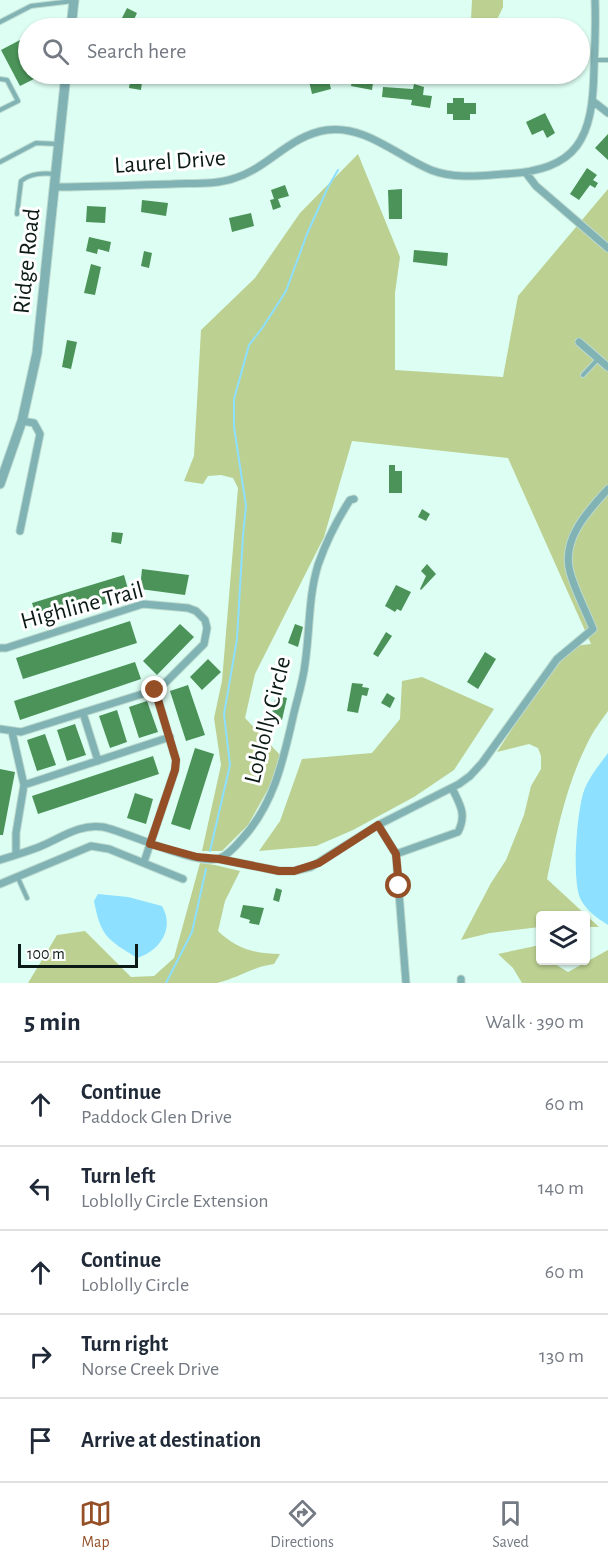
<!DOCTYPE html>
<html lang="en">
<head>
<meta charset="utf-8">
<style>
  :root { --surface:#fff; --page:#f2f2f3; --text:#1f2937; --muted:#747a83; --line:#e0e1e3; --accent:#954f27 }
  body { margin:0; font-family:"Alegreya Sans",sans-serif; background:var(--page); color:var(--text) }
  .controls { position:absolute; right:18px; bottom:18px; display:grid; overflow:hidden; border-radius:6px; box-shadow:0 2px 4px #0004 }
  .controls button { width:54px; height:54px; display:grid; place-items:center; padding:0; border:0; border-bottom:2px solid var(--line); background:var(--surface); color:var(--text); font:30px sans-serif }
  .scale { position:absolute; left:18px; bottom:15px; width:120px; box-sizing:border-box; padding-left:6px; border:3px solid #0b1a16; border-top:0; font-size:16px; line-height:21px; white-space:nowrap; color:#0b1a16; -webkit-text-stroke:4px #fff; paint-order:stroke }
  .stop { position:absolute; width:18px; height:18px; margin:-14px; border:4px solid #954f27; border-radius:50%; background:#fff }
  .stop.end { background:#954f27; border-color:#fff; box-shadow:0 2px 6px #0008 }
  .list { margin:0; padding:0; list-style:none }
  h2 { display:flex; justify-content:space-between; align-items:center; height:78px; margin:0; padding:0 24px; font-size:26px }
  h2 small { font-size:20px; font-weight:400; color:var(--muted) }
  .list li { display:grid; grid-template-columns:39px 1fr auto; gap:18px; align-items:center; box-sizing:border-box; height:84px; padding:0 24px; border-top:2px solid var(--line) }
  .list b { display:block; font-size:22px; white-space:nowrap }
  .list p { margin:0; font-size:20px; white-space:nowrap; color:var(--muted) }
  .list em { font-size:20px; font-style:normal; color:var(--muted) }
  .icon { flex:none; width:33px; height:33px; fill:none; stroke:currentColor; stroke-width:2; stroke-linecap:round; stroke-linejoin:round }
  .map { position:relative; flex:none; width:608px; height:983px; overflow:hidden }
  .search { position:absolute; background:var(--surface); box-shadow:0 2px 4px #0004; left:18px; right:18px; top:18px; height:66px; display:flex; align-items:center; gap:15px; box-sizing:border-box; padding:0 21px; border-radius:33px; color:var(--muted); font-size:22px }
  .sheet { height:498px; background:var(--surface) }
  nav { display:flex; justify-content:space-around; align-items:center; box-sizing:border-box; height:84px; border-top:2px solid var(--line); background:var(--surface); font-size:16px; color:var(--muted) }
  nav a { display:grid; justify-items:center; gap:3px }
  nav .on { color:var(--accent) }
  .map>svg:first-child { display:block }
</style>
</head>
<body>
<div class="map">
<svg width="608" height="983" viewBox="0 0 608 983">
  <rect width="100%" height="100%" fill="#ddfef3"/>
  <!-- green -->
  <path fill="#bbd091" d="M 472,0 L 503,0 L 503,7 L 493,28 L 483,28 L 471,20 Z
    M 358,154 L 400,257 L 395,293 L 395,370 L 503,377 L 518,296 L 608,189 L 608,711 C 601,721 593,731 588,742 C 566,785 557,831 547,879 L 599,927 L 586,927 L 586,915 L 540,915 L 540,927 L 490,933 L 461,940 L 491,883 L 506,860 L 524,815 L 531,786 L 541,769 L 541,756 L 538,748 L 529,744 L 497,752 L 551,669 L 574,646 L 591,644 L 508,458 L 352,441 L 324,537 L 255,674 L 245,718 L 281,756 L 272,782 L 248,825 L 222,851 L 202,851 L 221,765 L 214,718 L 222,681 L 238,488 L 233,478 L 221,475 L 208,476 L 203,484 L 184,481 L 194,456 L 201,330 L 255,278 L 300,213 Z
    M 422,677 L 494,709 L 454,770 L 414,797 L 353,830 L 316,846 L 259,851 L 280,821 L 302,759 L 372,753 L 400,719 L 402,681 Z
    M 200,863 L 215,865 L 240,871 L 225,901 L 218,931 C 237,949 255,954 280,954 L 274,964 C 252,967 238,978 217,983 L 28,983 L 57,935 L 85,931 L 131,977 L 154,976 L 174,958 Z
    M 540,945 L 540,960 L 559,961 L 555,964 L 568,972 L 608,950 L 608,983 L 522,983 L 513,968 L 498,954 Z"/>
  <!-- water -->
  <path fill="#8de0ff" d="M 608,753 L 608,925 C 597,918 587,911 581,900 C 571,882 577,807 585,788 C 590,776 600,764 608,753 Z
    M 98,894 L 128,897 L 162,906 C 175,928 160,951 137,958 C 107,939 101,937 94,901 Z"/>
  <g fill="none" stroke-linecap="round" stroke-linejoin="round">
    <!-- stream -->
    <path stroke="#8de0ff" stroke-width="2" d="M 210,851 L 230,765 L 224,714 L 237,639 L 243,535 L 246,506 L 234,427 L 234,399 L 249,345 L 263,327 L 286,291 L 307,234 L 328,187 L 338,170
      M 166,983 L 192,932 L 206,869"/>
  </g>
  <!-- building -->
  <path fill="#4b9359" d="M 127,8 L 137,13 L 130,28 L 117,28 Z
    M 20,40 L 28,56 L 28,74 L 44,74 L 20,86 L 1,50 Z
    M 131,74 L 143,74 L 141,90 L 129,88 Z
    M 353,74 L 374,76 L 372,90 L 351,86 Z
    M 328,77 L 331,89 L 312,94 L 309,81 Z
    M 414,84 L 424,87 L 423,95 L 432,96 L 430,108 L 411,105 L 412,100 L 382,97 L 383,87 L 413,89 Z
    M 453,98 L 464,98 L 464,103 L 476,103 L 476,114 L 470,114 L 470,120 L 453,120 L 453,114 L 447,114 L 447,103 L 453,103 Z
    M 545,113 L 555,133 L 547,138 L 543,130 L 532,135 L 526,122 Z
    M 608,134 L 608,160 L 595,148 Z
    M 587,168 L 597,175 L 593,180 L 598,183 L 595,188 L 590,185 L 579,200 L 570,194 Z
    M 285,185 L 289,196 L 278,199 L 281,207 L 273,210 L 270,200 L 274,199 L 271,190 Z
    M 402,189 L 402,219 L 389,219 L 388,190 Z
    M 142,200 L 168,203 L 166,216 L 141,212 Z
    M 87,206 L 106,207 L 105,223 L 86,222 Z
    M 251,213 L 254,226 L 232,232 L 229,218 Z
    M 89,237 L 111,242 L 109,252 L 98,249 L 97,254 L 86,251 Z
    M 414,250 L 448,253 L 447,266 L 413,262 Z
    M 144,251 L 152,253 L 149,268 L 141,266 Z
    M 91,264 L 101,267 L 95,295 L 84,293 Z
    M 67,340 L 77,342 L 71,369 L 62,367 Z
    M 389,465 L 395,465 L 395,471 L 402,471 L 402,493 L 389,493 Z
    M 422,509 L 430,514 L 426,521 L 418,517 Z
    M 112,532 L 123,533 L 121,544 L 111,542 Z
    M 427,564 L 436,574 L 421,590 L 420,589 L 426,576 L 421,571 Z
    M 142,569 L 189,575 L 185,595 L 140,589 Z
    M 124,575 L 130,596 L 39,625 L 32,603 Z
    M 396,585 L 411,592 L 401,611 L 397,609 L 395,612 L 385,606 Z
    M 130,621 L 137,643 L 23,679 L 16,658 Z
    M 180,624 L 194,637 L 157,675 L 143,661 Z
    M 295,624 L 303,627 L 298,647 L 288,643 Z
    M 386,632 L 392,636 L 378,657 L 373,654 Z
    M 485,652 L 496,659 L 478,689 L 467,682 Z
    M 208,659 L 221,672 L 202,690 L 190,677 Z
    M 135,662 L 141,679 L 20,720 L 14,701 Z
    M 352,683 L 363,684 L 362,687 L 369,688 L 367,696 L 362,695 L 358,713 L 347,711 Z
    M 188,685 L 205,735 L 186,741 L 170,691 Z
    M 387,693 L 395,698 L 390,708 L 381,703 Z
    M 276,695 L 287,698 L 282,720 L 271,718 Z
    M 147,701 L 158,732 L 139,738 L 129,707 Z
    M 117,710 L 127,742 L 110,748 L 99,716 Z
    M 75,724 L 86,755 L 67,761 L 57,730 Z
    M 45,734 L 56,765 L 37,771 L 27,740 Z
    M 195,748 L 214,754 L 190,830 L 171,824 Z
    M 153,756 L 159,774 L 38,814 L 32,796 Z
    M 0,769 L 15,772 L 3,835 L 0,835 Z
    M 135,793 L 153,799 L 146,824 L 127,818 Z
    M 276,888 L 282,890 L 279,902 L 273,900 Z
    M 243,905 L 264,908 L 259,925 L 249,923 L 250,920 L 240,917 Z"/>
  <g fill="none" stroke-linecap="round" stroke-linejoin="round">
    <defs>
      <path id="service" d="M 0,22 L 31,6 L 73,1
        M 595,60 L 608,60
        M 0,79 L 7,80 L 18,101 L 0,110
        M 0,162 L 36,143 L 58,144
        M 17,214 L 21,181 C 31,173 43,173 55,174
        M 583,375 L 598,359
        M 18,878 L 27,898"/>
      <path id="minor" d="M 594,102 L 608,113
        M 526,173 L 536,186 L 608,248
        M 54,187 C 93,187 133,185 172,184 C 192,183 216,185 235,178 C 268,168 290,135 327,130 C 366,125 397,156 431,170 C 454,179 479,176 503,174 C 579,171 593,138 594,68 C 595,45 596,23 595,0
        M 579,342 L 608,367
        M 20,531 L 40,434 L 34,423 L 22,421
        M 0,648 L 6,648 L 143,604 L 188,608 L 196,611 L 205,620 L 207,628 L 204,644 L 163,685 L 155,690 L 21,732 L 0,729
        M 83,713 L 98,761
        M 12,732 L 24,785 L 16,833 L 16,855
        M 24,785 L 170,737
        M 378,825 L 396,854 L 406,983
        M 396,854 L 458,832 C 467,814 460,805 452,788
        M 219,859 L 279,871 L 294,871 L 311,867 L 378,825 L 459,784 L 470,776 L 482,763 L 557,659 L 593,629 C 586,611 575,591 570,572 C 561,539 588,511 608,489
        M 0,860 C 13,856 26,852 39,847 C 59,839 80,823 103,827 C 128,832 198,867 220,858 C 228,855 235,847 241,840 C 273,806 283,762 293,717 C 297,699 303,682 305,664 C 310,631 308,598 318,565 C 326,542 337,520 350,500 L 354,499
        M 144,862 L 175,770 L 176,760 L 155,690
        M 0,884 L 91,846 L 109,849 L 183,879
        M 461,979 L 461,983"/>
      <path id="tertiary" d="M 71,28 L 74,0
        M 0,484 L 22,421 L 37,353 L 66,74"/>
    </defs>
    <!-- service casing -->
    <use href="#service" stroke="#bbdad0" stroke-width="6"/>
    <!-- minor casing -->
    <use href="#minor" stroke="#bbdad0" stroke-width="9"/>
    <!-- tertiary casing -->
    <use href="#tertiary" stroke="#bbdad0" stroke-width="11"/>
    <!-- service -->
    <use href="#service" stroke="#81b2b4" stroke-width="4"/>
    <!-- minor -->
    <use href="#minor" stroke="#81b2b4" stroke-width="7"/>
    <!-- tertiary -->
    <use href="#tertiary" stroke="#81b2b4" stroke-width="9"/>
  </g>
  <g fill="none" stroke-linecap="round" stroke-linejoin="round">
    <!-- route -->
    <path stroke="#954f27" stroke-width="8" d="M 155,690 L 176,760 L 175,770 L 150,844 L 197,857 L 219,859 L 279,871 L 294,871 L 319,863 L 378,825 L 396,854 L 399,886"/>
  </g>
  <g text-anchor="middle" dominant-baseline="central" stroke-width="6" stroke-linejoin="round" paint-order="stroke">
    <!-- street labels -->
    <g font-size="24" fill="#0b1a16" stroke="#fff">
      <text transform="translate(170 162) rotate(-4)">Laurel Drive</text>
      <text transform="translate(27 261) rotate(-84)">Ridge Road</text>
      <text transform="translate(82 606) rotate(-15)">Highline Trail</text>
      <text transform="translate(268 720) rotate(-76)">Loblolly Circle</text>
    </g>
  </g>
</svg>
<div class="controls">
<button><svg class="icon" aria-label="layers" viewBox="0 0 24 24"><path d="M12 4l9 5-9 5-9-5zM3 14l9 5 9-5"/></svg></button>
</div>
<div class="scale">100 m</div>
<div class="stop" style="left:399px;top:886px"></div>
<div class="stop end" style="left:155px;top:690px"></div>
<div class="search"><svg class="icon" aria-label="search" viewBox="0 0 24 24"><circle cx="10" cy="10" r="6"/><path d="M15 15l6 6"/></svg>Search here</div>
</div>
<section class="sheet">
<h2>5 min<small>Walk · 390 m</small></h2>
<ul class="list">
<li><svg class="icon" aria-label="ahead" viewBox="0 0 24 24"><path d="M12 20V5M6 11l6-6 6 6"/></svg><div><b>Continue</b><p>Paddock Glen Drive</p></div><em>60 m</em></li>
<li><svg class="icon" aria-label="left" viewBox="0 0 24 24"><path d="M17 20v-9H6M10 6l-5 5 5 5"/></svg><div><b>Turn left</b><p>Loblolly Circle Extension</p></div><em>140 m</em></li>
<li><svg class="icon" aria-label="ahead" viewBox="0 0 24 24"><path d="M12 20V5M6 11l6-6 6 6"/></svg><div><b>Continue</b><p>Loblolly Circle</p></div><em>60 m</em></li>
<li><svg class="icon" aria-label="right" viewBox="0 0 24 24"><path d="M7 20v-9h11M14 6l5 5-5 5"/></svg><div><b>Turn right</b><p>Norse Creek Drive</p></div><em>130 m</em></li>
<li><svg class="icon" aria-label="arrive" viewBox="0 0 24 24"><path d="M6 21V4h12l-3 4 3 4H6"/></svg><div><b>Arrive at destination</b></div></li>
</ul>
</section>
<nav>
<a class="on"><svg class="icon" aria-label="map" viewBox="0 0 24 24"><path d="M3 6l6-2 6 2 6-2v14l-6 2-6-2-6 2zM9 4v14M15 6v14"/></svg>Map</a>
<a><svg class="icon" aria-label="directions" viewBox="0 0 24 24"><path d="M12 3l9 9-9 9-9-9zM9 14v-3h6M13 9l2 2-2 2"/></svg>Directions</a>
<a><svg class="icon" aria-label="saved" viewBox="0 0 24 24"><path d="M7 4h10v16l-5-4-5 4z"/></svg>Saved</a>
</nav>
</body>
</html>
